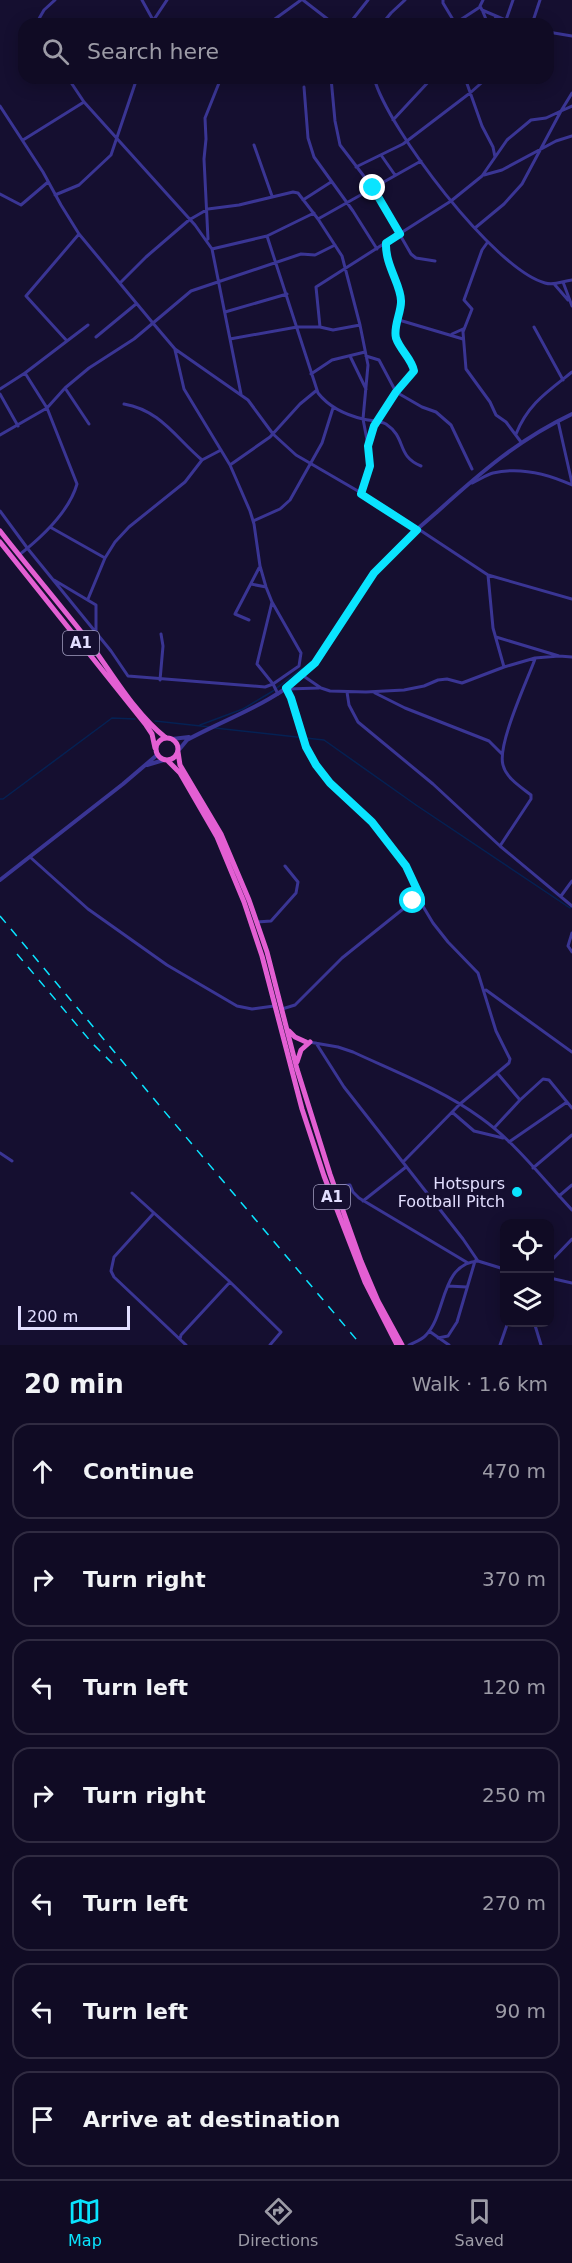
<!DOCTYPE html>
<html lang="en">
<head>
<meta charset="utf-8">
<style>
  :root { --surface:#100b24; --page:#19142c; --text:#f1f3f6; --muted:#9c9ba6; --line:#302b41; --accent:#0ae4ff }
  body { margin:0; font-family:"DejaVu Sans",sans-serif; background:var(--page); color:var(--text) }
  .controls { position:absolute; right:18px; bottom:18px; display:grid; overflow:hidden; border-radius:12px; box-shadow:0 3px 15px #0003 }
  .controls button { width:54px; height:54px; display:grid; place-items:center; padding:0; border:0; border-bottom:2px solid var(--line); background:var(--surface); color:var(--text); font:30px sans-serif }
  .scale { position:absolute; left:18px; bottom:15px; width:112px; box-sizing:border-box; padding-left:6px; border:3px solid #e2deff; border-top:0; font-size:16px; line-height:21px; white-space:nowrap; color:#e2deff; -webkit-text-stroke:4px #150f30; paint-order:stroke }
  .stop { position:absolute; width:18px; height:18px; margin:-14px; border:4px solid #0ae4ff; border-radius:50%; background:#fff }
  .stop.end { background:#0ae4ff; border-color:#fff; box-shadow:0 2px 6px #0008 }
  .list { margin:0; padding:0; list-style:none }
  h2 { display:flex; justify-content:space-between; align-items:center; height:78px; margin:0; padding:0 24px; font-size:26px }
  h2 small { font-size:20px; font-weight:400; color:var(--muted) }
  .list li { display:grid; grid-template-columns:39px 1fr auto; gap:18px; align-items:center; box-sizing:border-box; height:96px; margin:0 12px 12px; padding:0 12px; border:2px solid var(--line); border-radius:18px }
  .list b { display:block; font-size:22px; white-space:nowrap }
  .list em { font-size:20px; font-style:normal; color:var(--muted) }
  .icon { flex:none; width:33px; height:33px; fill:none; stroke:currentColor; stroke-width:2; stroke-linecap:round; stroke-linejoin:round }
  .map { position:relative; flex:none; width:572px; height:1345px; overflow:hidden }
  .search { position:absolute; background:var(--surface); box-shadow:0 3px 15px #0003; left:18px; right:18px; top:18px; height:66px; display:flex; align-items:center; gap:15px; box-sizing:border-box; padding:0 21px; border-radius:18px; color:var(--muted); font-size:22px }
  .sheet { height:834px; background:var(--surface) }
  nav { display:flex; justify-content:space-around; align-items:center; box-sizing:border-box; height:84px; border-top:2px solid var(--line); background:var(--surface); font-size:16px; color:var(--muted) }
  nav a { display:grid; justify-items:center; gap:3px }
  nav .on { color:var(--accent) }
  .map>svg:first-child { display:block }
</style>
</head>
<body>
<div class="map">
<svg width="572" height="1345" viewBox="0 0 572 1345">
  <rect width="100%" height="100%" fill="#150f30"/>
  <g fill="none" stroke-linecap="round" stroke-linejoin="round">
    <!-- stream -->
    <path stroke="#052153" stroke-width="1.5" d="M 155,721 L 210,727
      M 200,725 L 243,709 L 273,691 L 301,669
      M 215,728 L 324,740 L 416,805 L 570,908 L 571,907
      M 0,799 L 3,799 L 112,718 L 135,719"/>
    <!-- minor -->
    <path stroke="#3a3594" stroke-width="3" d="M 142,0 L 153,20
      M 303,0 L 334,24
      M 443,0 L 443,3 L 455,23
      M 483,0 L 480,6 L 482,10 L 515,24
      M 483,12 L 488,24
      M 325,17 L 326,24
      M 506,20 L 513,0
      M 36,24 L 44,10 L 55,0
      M 151,24 L 167,0
      M 268,24 L 301,0
      M 349,24 L 368,0
      M 382,24 L 391,13 L 405,0
      M 454,24 L 480,7
      M 494,24 L 496,16
      M 532,24 L 540,0
      M 548,32 L 572,36
      M 68,78 L 84,102 L 195,225 L 212,249 L 241,394
      M 331,78 L 335,121 L 340,145 L 373,188 L 411,254 L 416,258 L 435,261
      M 374,78 C 388,129 494,269 545,283 C 555,286 562,281 572,280
      M 465,78 L 482,126 L 493,147 L 495,157
      M 304,87 L 308,138 L 314,157 L 353,211 L 377,249
      M 0,106 L 43,172 L 61,205 L 79,234 L 152,322 L 175,349 L 248,400 L 273,434 L 296,455 L 382,505 L 488,575 L 572,599
      M 393,120 L 432,78
      M 23,140 L 84,102
      M 254,145 L 272,196
      M 381,155 L 395,175
      M 356,167 L 403,144 L 470,93 L 487,78
      M 484,175 L 502,170 L 556,141 L 572,136
      M 0,194 L 21,205 L 48,182
      M 55,195 L 79,185 L 111,155 L 137,78
      M 303,200 L 331,182
      M 318,219 L 421,161
      M 475,228 L 504,204 L 522,184 L 561,111 L 572,106
      M 267,236 L 318,393 C 329,407 346,415 363,419 C 370,421 379,420 386,424 C 407,438 396,456 421,466
      M 208,239 L 204,159 L 206,139 L 205,118 L 221,78
      M 487,243 L 482,250 L 464,300 L 472,309 L 463,332 L 466,369 L 490,402 L 496,415 L 506,422 L 521,442
      M 212,249 L 267,236 L 314,213
      M 563,282 L 572,306
      M 120,283 L 146,257 L 189,220 L 208,209 L 239,205 L 293,192 L 298,193 L 318,219 L 342,256 L 360,325 L 368,365 L 363,419 L 371,461 L 361,494
      M 555,285 L 568,300
      M 225,312 L 287,294
      M 399,320 L 463,339
      M 320,327 L 316,287 L 451,201 L 482,176 L 507,140 L 531,120 L 546,118 L 561,111 L 572,93
      M 534,327 L 563,380
      M 452,334 L 463,329
      M 96,337 L 136,304
      M 230,339 L 297,327 L 320,327 L 333,330 L 360,325
      M 67,341 L 26,296 L 79,234
      M 175,350 L 184,389 L 230,465 L 250,511 L 254,524 L 260,566 L 266,587 L 272,602 L 301,653 L 299,666 L 273,684 L 278,694
      M 350,356 L 366,389
      M 366,356 L 379,360 L 396,392 L 422,407 L 436,412 L 451,425 L 472,469
      M 311,374 L 332,360 L 365,352
      M 65,388 L 89,424
      M 0,389 L 25,373
      M 0,394 L 18,426
      M 124,404 C 160,410 176,438 202,460
      M 558,421 L 572,483
      M 516,434 C 528,404 547,392 572,372
      M 0,435 L 47,408 L 65,388 L 89,368 L 134,339 L 191,291 L 301,254 L 315,255 L 335,245
      M 369,444 C 377,410 396,398 414,371 C 412,359 400,350 396,338 C 393,327 401,313 401,302 C 402,286 385,267 386,243
      M 230,465 L 270,437 L 300,404 L 317,390
      M 472,483 C 479,480 486,475 493,473 C 519,467 548,474 572,485
      M 0,511 L 28,549 L 111,651 L 128,676 L 265,687 L 273,684 L 257,664 L 272,602
      M 253,521 L 280,509 L 290,500 L 322,443 L 333,408
      M 50,527 L 105,558
      M 19,555 C 42,537 69,512 77,484 L 47,408 L 25,373 L 88,325
      M 488,575 L 493,628 L 504,667
      M 54,580 L 96,605 L 96,632
      M 251,584 L 266,587
      M 88,599 L 105,558 L 115,542 L 129,527 L 185,482 L 202,460 L 221,450
      M 249,620 L 235,614 L 259,568
      M 496,637 L 559,656 L 572,657
      M 302,675 L 321,688 L 330,691 L 366,692 L 404,690 L 424,686 L 438,680 L 447,679 L 462,683 L 504,667 L 535,658 L 559,656
      M 160,680 L 163,646 L 161,634
      M 286,688 L 291,698 L 306,748 L 316,765 L 330,783 L 372,822 L 406,866 L 420,896 L 421,903 L 433,923 L 448,942 L 478,973 L 496,1031 L 510,1059 L 509,1063 L 460,1104 L 403,1162
      M 287,689 L 319,688
      M 347,692 L 349,705 L 358,722 L 433,784 L 500,846 L 572,906
      M 375,693 L 405,708 L 489,741 L 502,754
      M 500,846 L 531,799 L 531,795 C 521,787 506,778 503,765 C 497,745 527,681 535,659
      M 30,857 L 88,909 L 167,965 L 237,1006 L 252,1009 L 274,1006
      M 561,896 L 572,881
      M 257,922 L 271,921 L 296,893 L 298,882 L 285,866
      M 572,933 L 568,946 L 572,952
      M 486,990 L 572,1052
      M 282,1009 L 295,1005 L 342,958 L 413,901 L 421,903
      M 309,1042 L 338,1047 L 353,1052 C 396,1072 443,1090 481,1118 C 516,1143 543,1179 572,1210
      M 316,1043 L 344,1087 L 463,1239 L 478,1261 L 504,1269
      M 498,1074 L 520,1100
      M 452,1112 L 474,1131 L 503,1138
      M 494,1128 L 520,1100 L 543,1079 L 549,1080 L 572,1108
      M 509,1142 L 567,1102
      M 0,1153 L 12,1161
      M 533,1168 L 572,1135
      M 328,1187 L 350,1185 L 353,1192 L 359,1198 L 468,1263
      M 132,1193 L 228,1280 L 281,1332 L 270,1345
      M 330,1193 L 341,1190 L 349,1185
      M 559,1196 L 572,1185
      M 363,1201 L 406,1167
      M 153,1214 L 114,1257 L 111,1271 L 114,1277 L 186,1345
      M 550,1262 L 572,1239
      M 550,1278 L 572,1283
      M 448,1286 L 467,1287
      M 534,1322 L 541,1345
      M 429,1331 L 449,1345
      M 438,1338 L 448,1336 L 457,1322 L 475,1261
      M 180,1339 L 181,1335 L 230,1282
      M 409,1345 C 415,1342 422,1340 426,1335 C 447,1313 440,1264 478,1261
      M 500,1345 L 508,1322"/>
    <!-- tertiary -->
    <path stroke="#3a3594" stroke-width="4" d="M 172,739 L 189,737
      M 178,751 L 187,740 C 227,718 275,703 308,670 C 336,642 350,603 375,572 C 392,550 415,531 437,512 C 480,473 519,439 572,414
      M 147,765 L 164,760
      M 0,880 L 123,784 L 157,755"/>
    <!-- trunk -->
    <path stroke="#e35fd3" stroke-width="5" d="M 0,531 C 28,567 58,602 86,638 C 111,671 133,712 166,738
      M 0,542 L 146,725 L 152,734 L 155,748
      M 72,632 L 73,647 L 89,653
      M156 749a11 11 0 1 1 22 0a11 11 0 1 1-22 0Z
      M 178,752 L 180,765 L 221,834 L 249,900 L 267,952 L 297,1069 L 330,1174 L 361,1261 L 378,1301 L 402,1345
      M 168,761 L 180,773 L 217,837 L 244,902 L 262,956 L 302,1109 L 324,1176 L 365,1282 L 397,1345
      M 289,1031 L 295,1037 L 306,1042
      M 297,1062 L 301,1050 L 310,1042"/>
    <!-- rail -->
    <path stroke="#0ae4ff" stroke-width="1.5" stroke-dasharray="9 8" stroke-linecap="butt" d="M 0,916 L 361,1345
      M 17,954 L 92,1043 L 116,1067"/>
  </g>
  <g fill="none" stroke-linecap="round" stroke-linejoin="round">
    <!-- route -->
    <path stroke="#0ae4ff" stroke-width="8" d="M 373,188 L 400,234 L 386,243 C 385,266 402,286 401,302 C 401,313 393,327 396,338 C 400,350 412,359 414,371 L 396,392 L 374,426 L 368,446 L 370,466 L 361,494 L 417,530 L 374,573 L 315,663 L 286,688 L 291,698 L 306,747 L 316,765 L 330,783 L 372,822 L 406,866 L 420,896 L 421,903 L 413,901"/>
  </g>
  <!-- markers -->
  <circle fill="#0ae4ff" stroke="#150f30" stroke-width="2" cx="517" cy="1192" r="6"/>
  <g text-anchor="middle" dominant-baseline="central" stroke-width="6" stroke-linejoin="round" paint-order="stroke">
    <!-- shield labels -->
    <g fill="#150f30" stroke="#a4a0c1" stroke-width="1.5">
      <rect x="63" y="631" width="36" height="24" rx="4.5"/>
      <rect x="314" y="1185" width="36" height="24" rx="4.5"/>
    </g>
    <g font-size="15" font-weight="bold" fill="#e2deff">
      <text x="81" y="643">A1</text>
      <text x="332" y="1197">A1</text>
    </g>
    <!-- poi labels -->
    <g font-size="16" fill="#e2deff" stroke="#150f30" text-anchor="end">
      <text x="505" y="1183">Hotspurs<tspan x="505" dy="18">Football Pitch</tspan></text>
    </g>
  </g>
</svg>
<div class="controls">
<button><svg class="icon" aria-label="locate" viewBox="0 0 24 24"><circle cx="12" cy="12" r="6"/><path d="M12 2v4M12 18v4M2 12h4M18 12h4"/></svg></button>
<button><svg class="icon" aria-label="layers" viewBox="0 0 24 24"><path d="M12 4l9 5-9 5-9-5zM3 14l9 5 9-5"/></svg></button>
</div>
<div class="scale">200 m</div>
<div class="stop" style="left:413px;top:901px"></div>
<div class="stop end" style="left:373px;top:188px"></div>
<div class="search"><svg class="icon" aria-label="search" viewBox="0 0 24 24"><circle cx="10" cy="10" r="6"/><path d="M15 15l6 6"/></svg>Search here</div>
</div>
<section class="sheet">
<h2>20 min<small>Walk · 1.6 km</small></h2>
<ul class="list">
<li><svg class="icon" aria-label="ahead" viewBox="0 0 24 24"><path d="M12 20V5M6 11l6-6 6 6"/></svg><div><b>Continue</b></div><em>470 m</em></li>
<li><svg class="icon" aria-label="right" viewBox="0 0 24 24"><path d="M7 20v-9h11M14 6l5 5-5 5"/></svg><div><b>Turn right</b></div><em>370 m</em></li>
<li><svg class="icon" aria-label="left" viewBox="0 0 24 24"><path d="M17 20v-9H6M10 6l-5 5 5 5"/></svg><div><b>Turn left</b></div><em>120 m</em></li>
<li><svg class="icon" aria-label="right" viewBox="0 0 24 24"><path d="M7 20v-9h11M14 6l5 5-5 5"/></svg><div><b>Turn right</b></div><em>250 m</em></li>
<li><svg class="icon" aria-label="left" viewBox="0 0 24 24"><path d="M17 20v-9H6M10 6l-5 5 5 5"/></svg><div><b>Turn left</b></div><em>270 m</em></li>
<li><svg class="icon" aria-label="left" viewBox="0 0 24 24"><path d="M17 20v-9H6M10 6l-5 5 5 5"/></svg><div><b>Turn left</b></div><em>90 m</em></li>
<li><svg class="icon" aria-label="arrive" viewBox="0 0 24 24"><path d="M6 21V4h12l-3 4 3 4H6"/></svg><div><b>Arrive at destination</b></div></li>
</ul>
</section>
<nav>
<a class="on"><svg class="icon" aria-label="map" viewBox="0 0 24 24"><path d="M3 6l6-2 6 2 6-2v14l-6 2-6-2-6 2zM9 4v14M15 6v14"/></svg>Map</a>
<a><svg class="icon" aria-label="directions" viewBox="0 0 24 24"><path d="M12 3l9 9-9 9-9-9zM9 14v-3h6M13 9l2 2-2 2"/></svg>Directions</a>
<a><svg class="icon" aria-label="saved" viewBox="0 0 24 24"><path d="M7 4h10v16l-5-4-5 4z"/></svg>Saved</a>
</nav>
</body>
</html>
